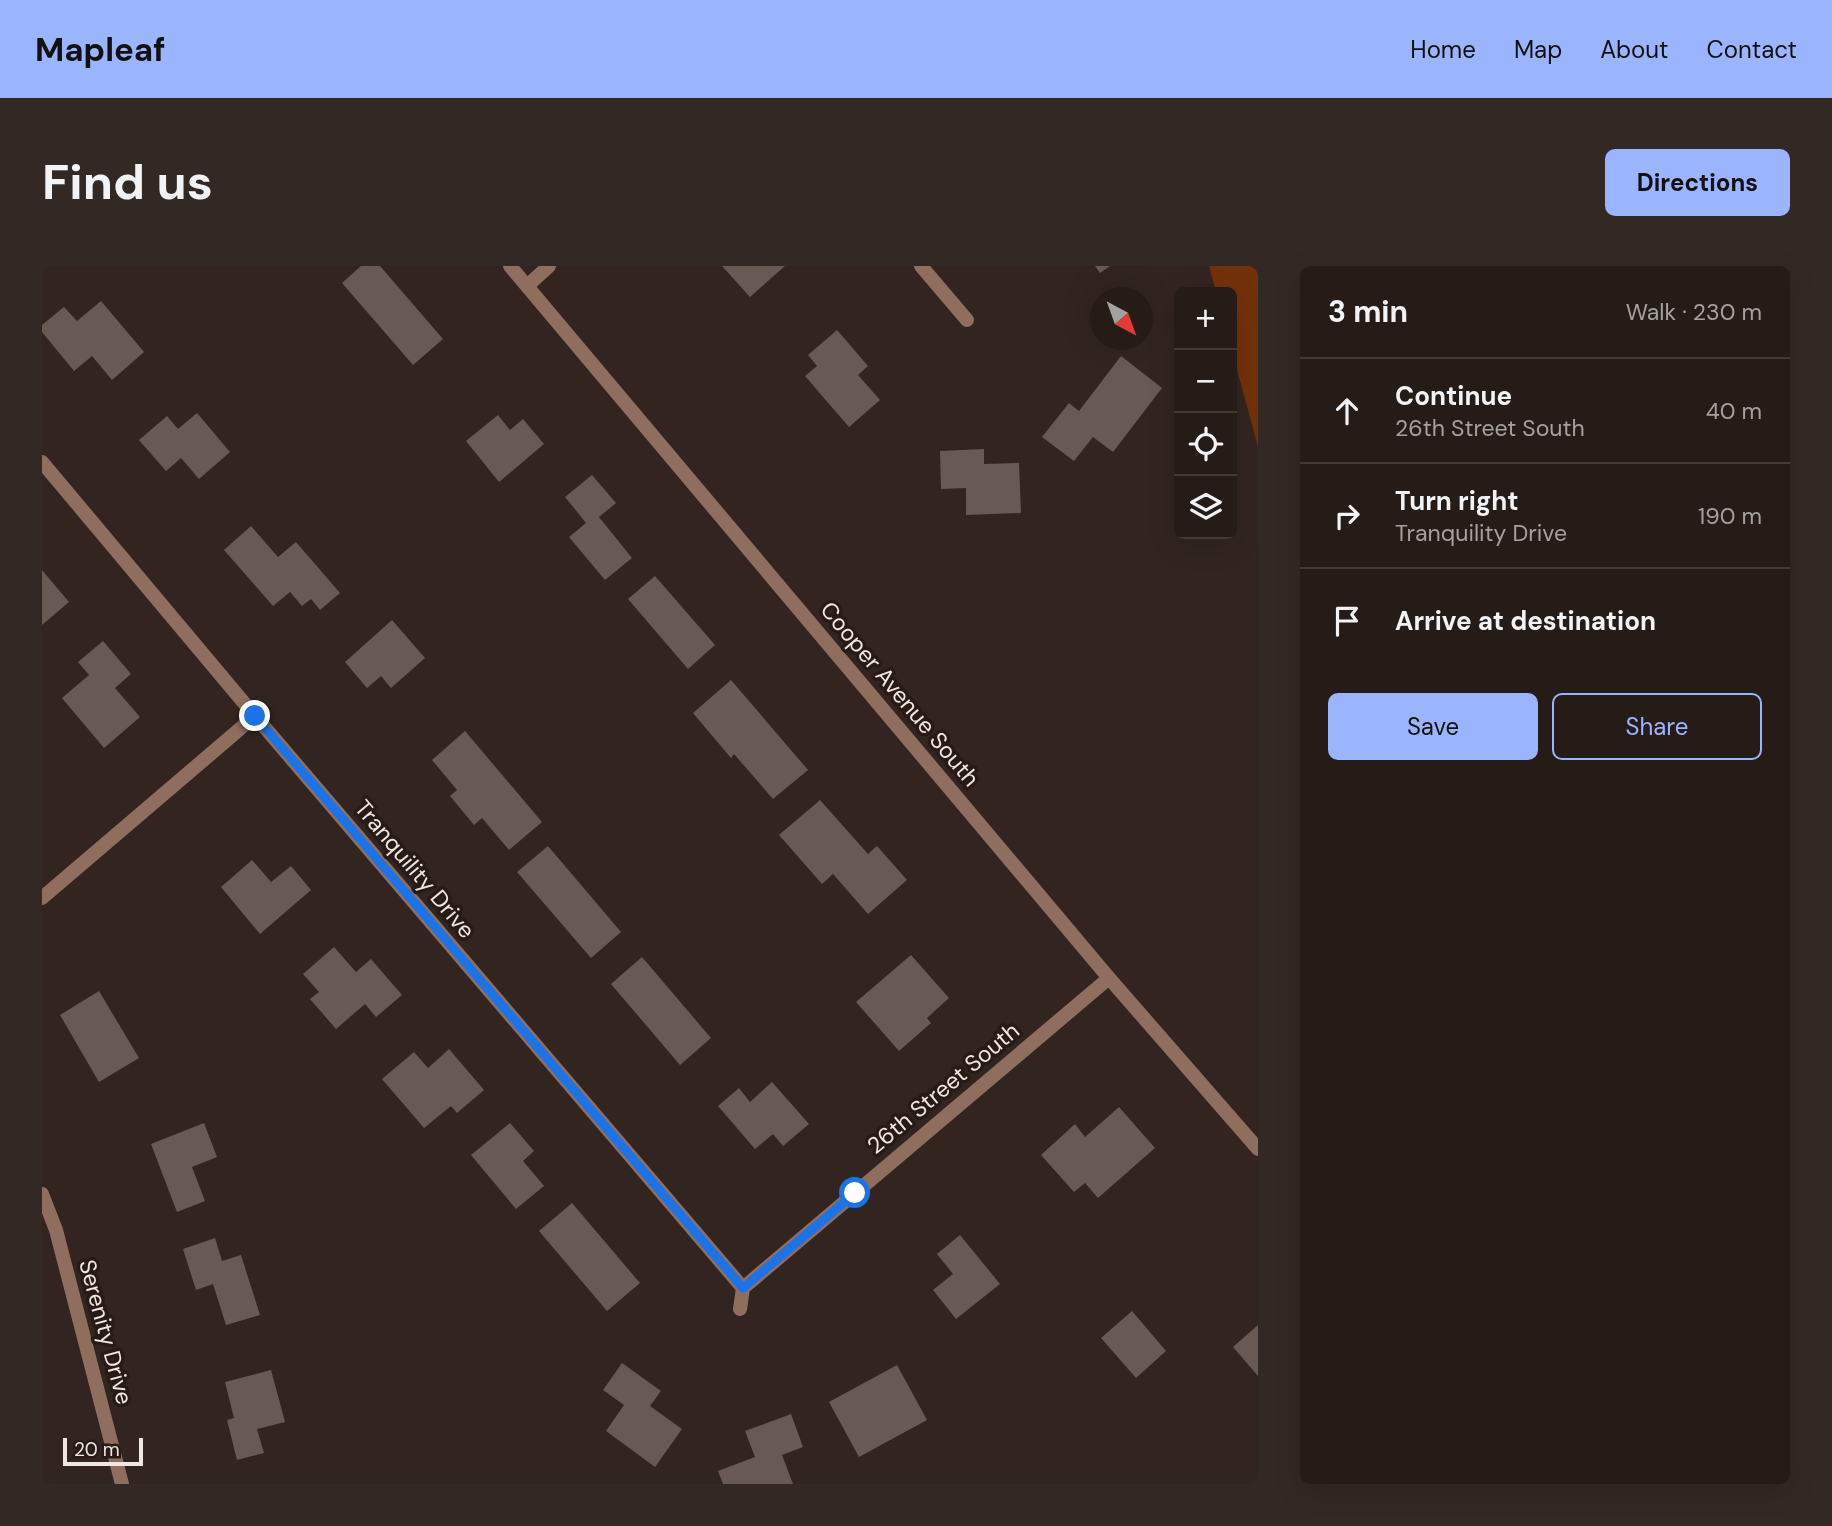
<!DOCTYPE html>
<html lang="en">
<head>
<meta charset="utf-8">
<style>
  :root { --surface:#261c17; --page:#322924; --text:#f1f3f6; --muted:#a4a1a1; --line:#423a36; --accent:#9ab5fd }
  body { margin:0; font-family:"DM Sans",sans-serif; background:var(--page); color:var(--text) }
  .controls { position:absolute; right:21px; top:21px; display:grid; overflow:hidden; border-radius:10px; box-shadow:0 7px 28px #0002 }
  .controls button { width:63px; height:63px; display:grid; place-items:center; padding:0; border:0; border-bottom:2px solid var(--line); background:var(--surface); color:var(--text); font:35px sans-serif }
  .compass { position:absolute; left:1048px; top:21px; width:63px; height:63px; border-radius:50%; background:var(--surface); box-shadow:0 7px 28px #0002; rotate:139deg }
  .scale { position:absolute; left:21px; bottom:18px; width:80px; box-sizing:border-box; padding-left:7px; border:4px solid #f0e6e2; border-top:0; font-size:19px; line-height:24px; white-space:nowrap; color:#f0e6e2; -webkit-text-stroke:5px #281b15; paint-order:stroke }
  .stop { position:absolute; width:21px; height:21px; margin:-16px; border:5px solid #1a73e8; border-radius:50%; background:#fff }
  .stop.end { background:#1a73e8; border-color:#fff; box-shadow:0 2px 7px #0008 }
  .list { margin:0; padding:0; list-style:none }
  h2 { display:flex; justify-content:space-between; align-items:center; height:91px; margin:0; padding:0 28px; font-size:30px }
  h2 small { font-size:23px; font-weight:400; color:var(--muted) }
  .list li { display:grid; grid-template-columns:46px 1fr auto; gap:21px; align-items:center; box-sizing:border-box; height:105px; padding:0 28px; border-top:2px solid var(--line) }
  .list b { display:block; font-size:26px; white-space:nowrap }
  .list p { margin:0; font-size:23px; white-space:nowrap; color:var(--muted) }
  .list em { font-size:23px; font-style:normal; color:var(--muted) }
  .actions { display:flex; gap:14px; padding:21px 28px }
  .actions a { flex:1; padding:16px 0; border:2px solid var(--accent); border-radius:10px; text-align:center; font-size:24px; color:var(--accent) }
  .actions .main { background:var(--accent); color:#111 }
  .icon { flex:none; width:38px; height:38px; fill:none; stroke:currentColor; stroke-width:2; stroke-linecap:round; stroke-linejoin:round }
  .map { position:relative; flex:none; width:1216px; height:1218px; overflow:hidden; border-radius:10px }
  header { display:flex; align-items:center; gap:42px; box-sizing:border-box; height:98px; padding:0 35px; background:var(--accent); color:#111 }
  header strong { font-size:33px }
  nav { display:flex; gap:38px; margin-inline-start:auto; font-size:24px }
  .intro { display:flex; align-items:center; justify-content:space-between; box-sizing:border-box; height:168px; padding:0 42px }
  h1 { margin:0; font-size:49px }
  .button { padding:18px 32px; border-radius:10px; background:var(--accent); color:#111; font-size:24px; font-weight:700 }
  main { display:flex; gap:42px; padding:0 42px }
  aside { flex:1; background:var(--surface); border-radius:10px; box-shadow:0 7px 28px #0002 }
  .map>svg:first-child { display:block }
</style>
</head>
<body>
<header>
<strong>Mapleaf</strong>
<nav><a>Home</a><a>Map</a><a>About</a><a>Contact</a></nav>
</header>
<div class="intro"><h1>Find us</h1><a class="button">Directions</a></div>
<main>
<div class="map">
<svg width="1216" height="1218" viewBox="0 0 1216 1218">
  <rect width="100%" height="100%" fill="#32251f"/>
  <!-- green -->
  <path fill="#73310a" d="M 1167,0 L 1216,0 L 1216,181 L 1190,85 L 1190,26 L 1174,26 Z"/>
  <!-- building -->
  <path fill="#685952" d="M 319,0 L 338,0 L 401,73 L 371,99 L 300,17 Z
    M 680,0 L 743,0 L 708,31 Z
    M 1053,0 L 1068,0 L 1058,7 Z
    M 59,35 L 102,86 L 70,114 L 50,90 L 32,105 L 0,66 L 0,59 L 22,41 L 35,55 Z
    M 795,64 L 826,100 L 816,109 L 838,134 L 807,161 L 763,110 L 775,100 L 766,89 Z
    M 1079,90 L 1120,122 L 1071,186 L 1051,171 L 1032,195 L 1000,171 L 1027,137 L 1037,145 Z
    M 155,147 L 188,186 L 157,213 L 139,192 L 124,205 L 97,174 L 125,150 L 136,163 Z
    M 456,149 L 468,164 L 481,153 L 502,178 L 457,216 L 424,175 Z
    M 942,183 L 942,198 L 977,197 L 979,247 L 924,249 L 924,222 L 899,223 L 898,185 Z
    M 550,209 L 574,237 L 557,251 L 590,292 L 563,314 L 527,271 L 544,257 L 523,231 Z
    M 209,260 L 236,291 L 254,276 L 298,327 L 278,344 L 269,333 L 260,340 L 248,326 L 231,340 L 182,284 Z
    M 0,304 L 27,336 L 0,359 Z
    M 613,310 L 673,379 L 646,403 L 586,333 Z
    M 350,354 L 383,392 L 349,422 L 339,410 L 325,422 L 303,396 Z
    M 61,375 L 89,408 L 73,422 L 98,451 L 62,482 L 20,432 L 47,409 L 36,396 Z
    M 689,414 L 766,504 L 731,533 L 692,488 L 689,492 L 651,447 Z
    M 423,465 L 500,556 L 467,584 L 440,552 L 432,559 L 408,530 L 415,524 L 390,494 Z
    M 778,534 L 826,588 L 835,580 L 865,614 L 826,648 L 791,608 L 780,618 L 737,569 Z
    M 506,580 L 579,666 L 549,692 L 475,606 Z
    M 210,594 L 229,616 L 249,600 L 269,624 L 218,668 L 179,621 Z
    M 292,681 L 314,706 L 329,693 L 360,729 L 334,751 L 323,738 L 294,763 L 268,733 L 277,726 L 261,708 Z
    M 869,689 L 907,732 L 885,752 L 889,757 L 857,785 L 814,736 Z
    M 600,691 L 669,772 L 638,799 L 569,718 Z
    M 57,725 L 97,792 L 57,816 L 18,749 Z
    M 407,783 L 442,824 L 415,847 L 409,840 L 382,862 L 340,813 L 372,786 L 386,802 Z
    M 730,816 L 767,858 L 741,880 L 731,868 L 713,883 L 676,840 L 697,822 L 708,836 Z
    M 1077,841 L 1113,882 L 1056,932 L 1043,917 L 1032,926 L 999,889 L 1033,858 L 1043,871 Z
    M 162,857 L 175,891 L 150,901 L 163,935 L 135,946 L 109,878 Z
    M 468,857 L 492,885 L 481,895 L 502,920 L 474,943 L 429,889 Z
    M 530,937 L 598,1017 L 565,1045 L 497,965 Z
    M 918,969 L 958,1018 L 914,1053 L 891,1024 L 911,1008 L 895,988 Z
    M 173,972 L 180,995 L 199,989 L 218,1049 L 184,1059 L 171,1018 L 154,1024 L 141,983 Z
    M 1090,1045 L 1124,1085 L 1094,1112 L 1059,1072 Z
    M 1216,1059 L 1216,1110 L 1191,1081 Z
    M 580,1097 L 619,1125 L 608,1140 L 640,1163 L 613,1201 L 564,1165 L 582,1139 L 561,1124 Z
    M 855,1099 L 885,1154 L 817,1191 L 787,1136 Z
    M 229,1104 L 243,1156 L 215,1163 L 222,1187 L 195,1194 L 185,1154 L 192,1152 L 183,1116 Z
    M 749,1148 L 761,1181 L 740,1189 L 751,1218 L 681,1218 L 676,1205 L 713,1191 L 703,1165 Z"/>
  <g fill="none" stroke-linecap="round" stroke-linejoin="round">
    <!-- minor -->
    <path stroke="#906e5e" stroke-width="14" d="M 879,0 L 925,54
      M 485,20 L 507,0
      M 0,196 L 213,450 L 701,1022 L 698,1043
      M 0,632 L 213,450
      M 0,928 L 14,964 L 80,1218
      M 701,1022 L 1067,712"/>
    <!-- tertiary -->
    <path stroke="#906e5e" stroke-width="14" d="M 468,0 L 1067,712 L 1216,883"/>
  </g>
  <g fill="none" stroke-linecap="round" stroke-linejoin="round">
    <!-- route -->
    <path stroke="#1a73e8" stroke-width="9" d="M 213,450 L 701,1022 L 813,927"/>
  </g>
  <g text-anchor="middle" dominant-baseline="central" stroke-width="7" stroke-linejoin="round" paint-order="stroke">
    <!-- street labels -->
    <g font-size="23" fill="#f0e6e2" stroke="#281b15">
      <text transform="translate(858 428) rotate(50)">Cooper Avenue South</text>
      <text transform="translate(373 603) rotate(50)">Tranquility Drive</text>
      <text transform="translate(901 822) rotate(-40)">26th Street South</text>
      <text transform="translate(64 1066) rotate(75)">Serenity Drive</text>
    </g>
  </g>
</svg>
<div class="controls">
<button>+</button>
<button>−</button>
<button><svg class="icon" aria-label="locate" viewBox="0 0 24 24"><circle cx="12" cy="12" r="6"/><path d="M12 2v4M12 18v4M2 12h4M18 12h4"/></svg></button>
<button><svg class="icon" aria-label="layers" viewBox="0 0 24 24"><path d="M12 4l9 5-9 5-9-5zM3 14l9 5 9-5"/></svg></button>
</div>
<svg class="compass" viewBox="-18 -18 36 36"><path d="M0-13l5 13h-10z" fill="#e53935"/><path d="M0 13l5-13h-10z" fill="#a4a1a1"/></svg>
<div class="scale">20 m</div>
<div class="stop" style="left:813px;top:927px"></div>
<div class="stop end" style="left:213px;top:450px"></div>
</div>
<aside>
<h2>3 min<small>Walk · 230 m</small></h2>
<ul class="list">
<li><svg class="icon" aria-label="ahead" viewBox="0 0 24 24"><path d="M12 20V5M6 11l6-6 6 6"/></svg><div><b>Continue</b><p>26th Street South</p></div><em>40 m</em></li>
<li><svg class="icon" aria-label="right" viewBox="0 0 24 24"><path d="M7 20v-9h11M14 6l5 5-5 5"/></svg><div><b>Turn right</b><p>Tranquility Drive</p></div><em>190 m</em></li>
<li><svg class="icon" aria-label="arrive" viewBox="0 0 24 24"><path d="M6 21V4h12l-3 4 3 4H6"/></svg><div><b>Arrive at destination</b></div></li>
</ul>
<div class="actions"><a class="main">Save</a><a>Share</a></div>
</aside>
</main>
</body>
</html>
